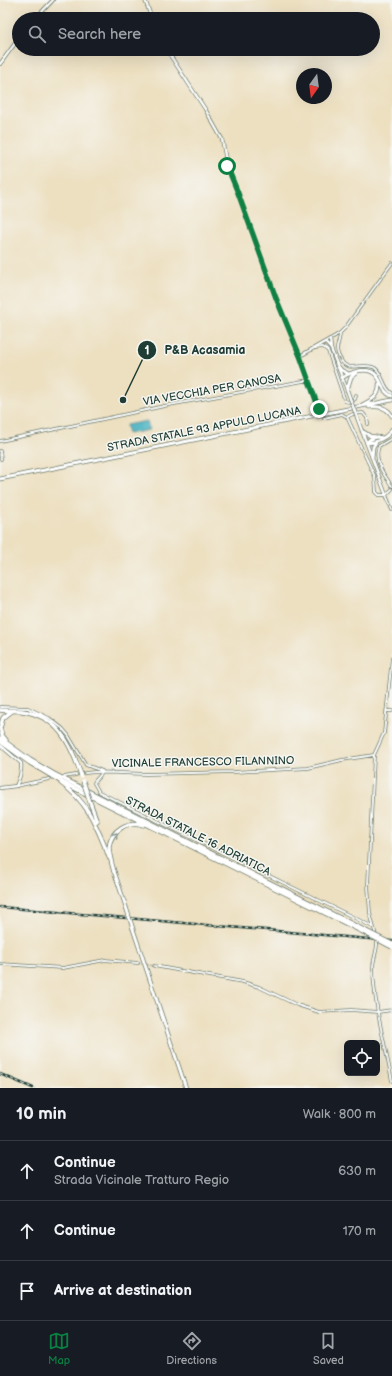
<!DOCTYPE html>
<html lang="en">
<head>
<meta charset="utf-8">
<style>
  :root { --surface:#171b24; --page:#20242c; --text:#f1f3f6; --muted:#9ea1a6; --line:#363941; --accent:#0b8043 }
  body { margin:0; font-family:"Balsamiq Sans",sans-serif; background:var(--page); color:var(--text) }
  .controls { position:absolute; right:12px; bottom:12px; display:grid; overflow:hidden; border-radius:6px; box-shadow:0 4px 16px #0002 }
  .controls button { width:36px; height:36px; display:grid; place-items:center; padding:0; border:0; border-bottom:1px solid var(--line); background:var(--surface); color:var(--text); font:20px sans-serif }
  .compass { position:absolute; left:296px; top:68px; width:36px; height:36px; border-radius:50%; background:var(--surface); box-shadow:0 4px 16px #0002; rotate:194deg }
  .stop { position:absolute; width:12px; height:12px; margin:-9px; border:3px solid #0b8043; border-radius:50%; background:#fff }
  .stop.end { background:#0b8043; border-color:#fff; box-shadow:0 1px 4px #0008 }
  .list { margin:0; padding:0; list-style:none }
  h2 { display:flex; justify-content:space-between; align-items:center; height:52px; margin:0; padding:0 16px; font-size:17px }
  h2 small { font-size:13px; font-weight:400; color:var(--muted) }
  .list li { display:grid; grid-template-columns:26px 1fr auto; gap:12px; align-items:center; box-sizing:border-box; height:60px; padding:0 16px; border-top:1px solid var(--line) }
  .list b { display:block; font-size:15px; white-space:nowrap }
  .list p { margin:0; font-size:13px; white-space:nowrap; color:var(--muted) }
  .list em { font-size:13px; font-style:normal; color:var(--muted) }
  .icon { flex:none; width:22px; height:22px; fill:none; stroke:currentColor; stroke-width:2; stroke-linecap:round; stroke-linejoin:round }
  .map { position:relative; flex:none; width:392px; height:1088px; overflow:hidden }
  .search { position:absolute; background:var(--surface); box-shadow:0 4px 16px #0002; left:12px; right:12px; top:12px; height:44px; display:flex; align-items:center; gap:10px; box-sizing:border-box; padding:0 14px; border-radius:22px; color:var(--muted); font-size:15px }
  .sheet { height:232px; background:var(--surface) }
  nav { display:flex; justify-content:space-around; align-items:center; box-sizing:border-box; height:56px; border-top:1px solid var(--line); background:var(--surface); font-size:11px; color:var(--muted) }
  nav a { display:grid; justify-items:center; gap:2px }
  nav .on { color:var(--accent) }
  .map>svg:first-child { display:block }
</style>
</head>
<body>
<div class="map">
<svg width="392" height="1088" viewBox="0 0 392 1088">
  <rect width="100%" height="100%" fill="#f6f6f2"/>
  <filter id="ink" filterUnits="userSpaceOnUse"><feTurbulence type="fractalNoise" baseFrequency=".025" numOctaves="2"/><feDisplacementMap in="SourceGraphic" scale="8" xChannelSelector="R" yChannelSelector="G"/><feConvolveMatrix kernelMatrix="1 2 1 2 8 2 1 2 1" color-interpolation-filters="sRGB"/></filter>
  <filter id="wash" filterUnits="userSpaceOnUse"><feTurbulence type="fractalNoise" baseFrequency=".012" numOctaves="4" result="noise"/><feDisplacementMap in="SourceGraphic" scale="16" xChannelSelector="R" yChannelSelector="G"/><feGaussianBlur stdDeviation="0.9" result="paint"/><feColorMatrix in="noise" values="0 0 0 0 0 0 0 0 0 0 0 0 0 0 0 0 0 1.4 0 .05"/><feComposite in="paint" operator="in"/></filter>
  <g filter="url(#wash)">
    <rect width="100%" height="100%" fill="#ede0c1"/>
    <!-- water -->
    <path fill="#43b0c0" stroke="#31767a" d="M 147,421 L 149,430 L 128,434 L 126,425 Z"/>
  </g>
  <g filter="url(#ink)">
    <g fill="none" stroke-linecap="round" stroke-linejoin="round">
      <!-- minor-tunnel -->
      <path stroke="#c4bfa5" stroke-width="2" stroke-dasharray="2 1" stroke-linecap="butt" d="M 138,963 L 154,966"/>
      <defs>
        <path id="minor" d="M 340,333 C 340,338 338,343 337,348 C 337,352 339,357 341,360 C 348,374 363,361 375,368 C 384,375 383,388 392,393
          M 330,339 L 340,333 L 345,328 L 392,263
          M 315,348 L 323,347 L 328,351 L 345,401 C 350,403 356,401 356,395
          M 300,356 L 319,409
          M 347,417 L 353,414 L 363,413 L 367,418 L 368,424
          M 324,418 L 342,414 L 347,417 L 375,477 L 376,492 L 379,495 L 385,495
          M 392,438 L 379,446 C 373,461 384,475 392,486
          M 0,441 L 169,405 L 309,380
          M 0,451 L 1,459
          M 386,495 L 392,510
          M 386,495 L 392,489
          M 0,707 L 28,708 L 49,718 L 62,728 L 68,735 L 86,765 L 102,771
          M 386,711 L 392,711
          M 103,772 L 95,781 L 94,783 L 99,792 L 373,927
          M 85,773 L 95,772 L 146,774 L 234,772 L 308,768 L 342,760 L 374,755
          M 64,777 L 76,775
          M 16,786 L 49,779
          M 376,936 L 370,913 L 368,885 L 374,755 L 384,733 L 392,658
          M 377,940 C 378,950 373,958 373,968 C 374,1006 385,1044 392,1081
          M 0,964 L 63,968 L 105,960 L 138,963
          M 154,966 L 243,982 L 259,987 L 297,1005 L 319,1012 L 351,1010 L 378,1012 L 392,1010"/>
        <path id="tertiary" d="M 145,0 L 152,19
          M 166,49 L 205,109 L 222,139 L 227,166 L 238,193 L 276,298 L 300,356 L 330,339 L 331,349 L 347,390
          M 325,342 L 331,349
          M 362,431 L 386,495
          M 0,745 L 21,763 C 22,771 20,778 16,786 L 0,788"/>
        <path id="secondary" d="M 35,19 L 53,0
          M 0,64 L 19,38"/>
        <path id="primary" d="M 337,365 L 341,370 L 349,374
          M 342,378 C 351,372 368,365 377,376 C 383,384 382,392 392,396
          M 347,390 L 351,377 L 356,373
          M 362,405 C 372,400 380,396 379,384
          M 369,407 C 379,406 387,407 392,416
          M 362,431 L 370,436 L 383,438
          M 367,443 C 376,443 388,437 392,429
          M 367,443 L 369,440 L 376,437
          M 372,457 L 373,447 L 376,442
          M 0,479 L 392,400
          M 105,847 L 109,858
          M 114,871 L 126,907
          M 133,929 L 186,1088"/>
        <path id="trunk" d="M 0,710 C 7,711 15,710 22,711 C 57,716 70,742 80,772
          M 0,728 L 3,718 L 12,711
          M 0,729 L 2,735 L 6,740
          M 0,738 L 30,760 L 54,774 L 366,931
          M 0,741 L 30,763 L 60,781 L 365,933
          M 61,783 C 86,801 94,820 105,847
          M 91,805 L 97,821
          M 114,872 C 112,864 109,855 109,847 C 111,830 128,820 144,825"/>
      </defs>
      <!-- minor casing -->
      <use href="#minor" stroke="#677665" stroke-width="3.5"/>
      <!-- tertiary casing -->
      <use href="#tertiary" stroke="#677665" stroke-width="4"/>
      <!-- secondary casing -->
      <use href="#secondary" stroke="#677665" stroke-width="4"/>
      <!-- primary casing -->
      <use href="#primary" stroke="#677665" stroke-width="4.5"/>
      <!-- trunk casing -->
      <use href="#trunk" stroke="#677665" stroke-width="5"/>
      <!-- minor -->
      <use href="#minor" stroke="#fff" stroke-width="2"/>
      <!-- tertiary -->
      <use href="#tertiary" stroke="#fff" stroke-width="2.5"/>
      <!-- secondary -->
      <use href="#secondary" stroke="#fff" stroke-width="2.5"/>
      <!-- primary -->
      <use href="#primary" stroke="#fff" stroke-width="3"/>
      <!-- trunk -->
      <use href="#trunk" stroke="#fff" stroke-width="3.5"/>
      <defs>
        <path id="rail" d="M 0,907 L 392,941
          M 0,1074 L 33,1088"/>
      </defs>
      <!-- rail casing -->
      <use href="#rail" stroke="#1f3d34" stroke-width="2.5"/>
      <!-- rail -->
      <use href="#rail" stroke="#f6f6f2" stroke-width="1" stroke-dasharray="3" stroke-linecap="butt"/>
      <defs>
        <path id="tertiary-bridge" d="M 347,390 L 362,431"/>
        <path id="primary-bridge" d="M 126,907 L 133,929"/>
        <path id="trunk-bridge" d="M 80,772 L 81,776
          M 83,781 L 91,805
          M 366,931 L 392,944
          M 365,933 L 392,947"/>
      </defs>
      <!-- tertiary-bridge casing -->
      <use href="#tertiary-bridge" stroke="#677665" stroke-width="4" stroke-linecap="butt"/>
      <!-- primary-bridge casing -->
      <use href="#primary-bridge" stroke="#677665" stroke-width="4.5" stroke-linecap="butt"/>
      <!-- trunk-bridge casing -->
      <use href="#trunk-bridge" stroke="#677665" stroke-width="5" stroke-linecap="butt"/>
      <!-- tertiary-bridge -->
      <use href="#tertiary-bridge" stroke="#fff" stroke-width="2.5"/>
      <!-- primary-bridge -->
      <use href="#primary-bridge" stroke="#fff" stroke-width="3"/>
      <!-- trunk-bridge -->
      <use href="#trunk-bridge" stroke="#fff" stroke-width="3.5"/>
    </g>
    <!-- one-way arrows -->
    <defs><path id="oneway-chevron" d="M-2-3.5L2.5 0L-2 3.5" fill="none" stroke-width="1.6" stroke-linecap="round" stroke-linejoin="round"/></defs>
    <use stroke="#8f9e9a" href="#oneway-chevron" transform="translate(115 835) rotate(-55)"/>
  </g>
  <g fill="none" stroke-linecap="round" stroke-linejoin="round" filter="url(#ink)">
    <!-- route -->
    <path stroke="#0b8043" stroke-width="5" d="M 227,166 L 238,193 L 276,298 L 300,356 L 319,409"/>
  </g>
  <g text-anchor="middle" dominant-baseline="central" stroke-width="3" stroke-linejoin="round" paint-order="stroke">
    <!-- street labels -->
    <g font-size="11" fill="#1f3d34" stroke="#f6f6f2">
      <text transform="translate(212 390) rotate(-10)">VIA VECCHIA PER CANOSA</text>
      <text transform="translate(204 429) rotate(-11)">STRADA STATALE 93 APPULO LUCANA</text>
      <text transform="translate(203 762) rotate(-1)">VICINALE FRANCESCO FILANNINO</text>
      <text transform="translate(198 836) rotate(27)">STRADA STATALE 16 ADRIATICA</text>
    </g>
  </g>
  <!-- callouts -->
  <path fill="none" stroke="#1f3d34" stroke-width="1.5" d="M123 400L147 350"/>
  <g fill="#1f3d34" stroke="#f6f6f2" stroke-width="1.5">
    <circle cx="123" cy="400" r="4"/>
    <circle cx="147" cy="350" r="10"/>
  </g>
  <g font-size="12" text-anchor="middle" font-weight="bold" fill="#fff">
    <text x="147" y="354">1</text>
  </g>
  <g font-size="12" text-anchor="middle" font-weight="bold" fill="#1f3d34" stroke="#f6f6f2" stroke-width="3" stroke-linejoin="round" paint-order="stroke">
    <text x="205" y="354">P&amp;B Acasamia</text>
  </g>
</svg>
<div class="controls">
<button><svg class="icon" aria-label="locate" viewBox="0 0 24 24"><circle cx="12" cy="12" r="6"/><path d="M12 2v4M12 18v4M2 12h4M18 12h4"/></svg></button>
</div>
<svg class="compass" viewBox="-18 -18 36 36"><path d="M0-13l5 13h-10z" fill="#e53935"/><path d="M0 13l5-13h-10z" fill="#9ea1a6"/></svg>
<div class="stop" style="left:227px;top:166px"></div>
<div class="stop end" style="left:319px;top:409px"></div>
<div class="search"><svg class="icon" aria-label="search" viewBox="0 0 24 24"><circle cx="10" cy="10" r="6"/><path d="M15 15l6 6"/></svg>Search here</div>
</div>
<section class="sheet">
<h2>10 min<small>Walk · 800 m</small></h2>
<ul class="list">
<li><svg class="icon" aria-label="ahead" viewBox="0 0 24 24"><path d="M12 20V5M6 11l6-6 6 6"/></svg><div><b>Continue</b><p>Strada Vicinale Tratturo Regio</p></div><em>630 m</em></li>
<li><svg class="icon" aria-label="ahead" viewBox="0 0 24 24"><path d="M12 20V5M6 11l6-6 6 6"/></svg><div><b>Continue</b></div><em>170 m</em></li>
<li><svg class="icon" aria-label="arrive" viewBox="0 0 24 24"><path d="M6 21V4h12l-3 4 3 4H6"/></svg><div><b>Arrive at destination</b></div></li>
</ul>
</section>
<nav>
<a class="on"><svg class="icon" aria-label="map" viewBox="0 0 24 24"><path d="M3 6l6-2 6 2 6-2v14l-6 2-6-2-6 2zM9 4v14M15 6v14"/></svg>Map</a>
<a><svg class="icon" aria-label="directions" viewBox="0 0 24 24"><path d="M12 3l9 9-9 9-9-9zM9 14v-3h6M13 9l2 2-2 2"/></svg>Directions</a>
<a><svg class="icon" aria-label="saved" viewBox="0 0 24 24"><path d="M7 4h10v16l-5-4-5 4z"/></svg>Saved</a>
</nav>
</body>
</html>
